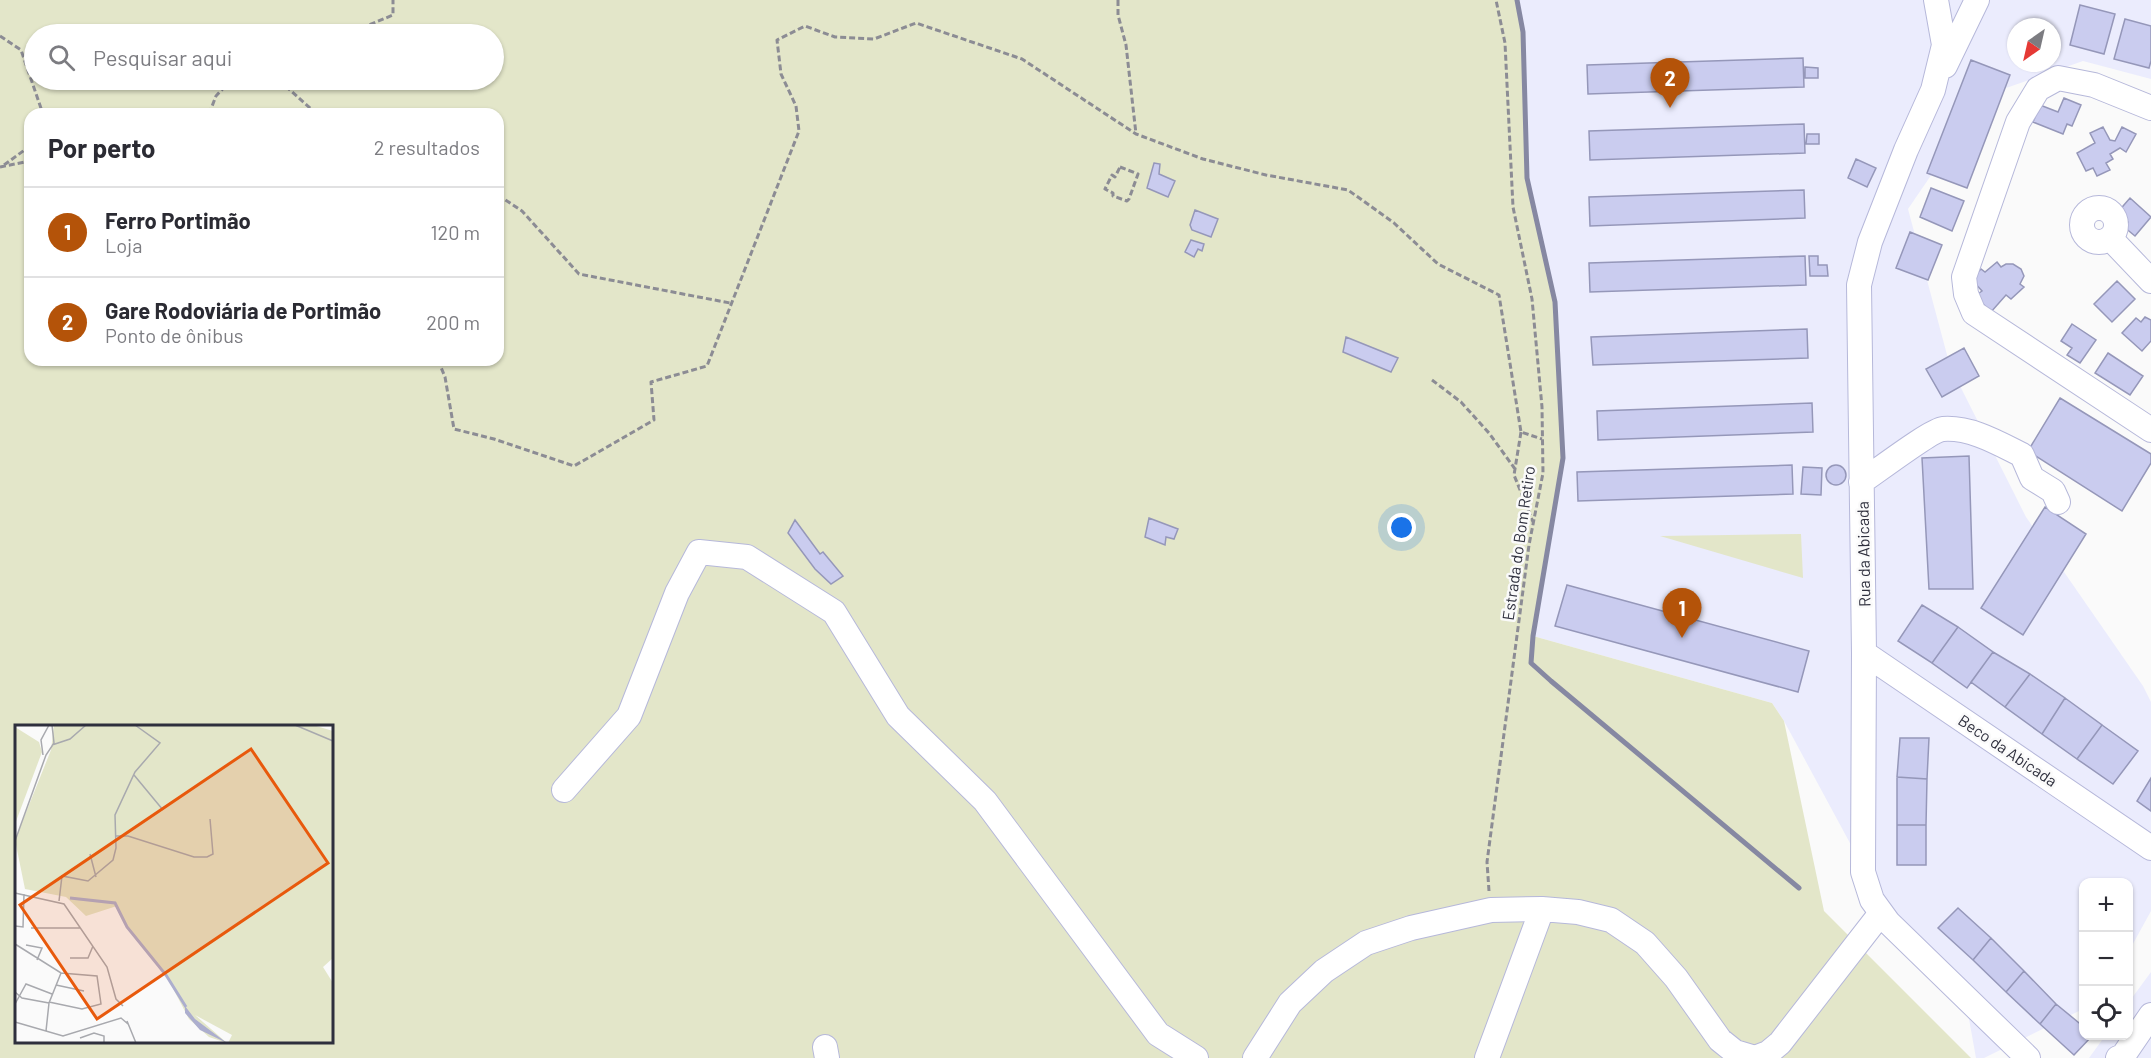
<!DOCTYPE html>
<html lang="pt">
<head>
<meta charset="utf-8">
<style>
  :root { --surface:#fff; --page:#f2f2f3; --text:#2b2b33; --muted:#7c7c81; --line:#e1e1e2; --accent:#b45309 }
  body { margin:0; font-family:Barlow,sans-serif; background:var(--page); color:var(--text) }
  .controls { position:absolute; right:18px; bottom:18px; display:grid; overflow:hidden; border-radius:12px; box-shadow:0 2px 4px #0004 }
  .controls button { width:54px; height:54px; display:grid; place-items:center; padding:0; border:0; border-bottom:2px solid var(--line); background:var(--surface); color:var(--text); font:30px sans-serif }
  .compass { position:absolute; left:2007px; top:18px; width:54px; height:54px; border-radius:50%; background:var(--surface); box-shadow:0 2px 4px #0004; rotate:214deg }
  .you { position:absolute; left:1402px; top:528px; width:21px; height:21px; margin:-15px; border:4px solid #fff; border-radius:50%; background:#1a73e8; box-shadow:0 0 0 9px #1a73e833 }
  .badge { display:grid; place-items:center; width:39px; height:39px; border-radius:50%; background:var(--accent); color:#fff; font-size:20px; font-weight:700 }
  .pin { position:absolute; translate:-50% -50px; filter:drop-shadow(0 2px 3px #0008) }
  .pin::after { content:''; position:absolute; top:32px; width:21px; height:18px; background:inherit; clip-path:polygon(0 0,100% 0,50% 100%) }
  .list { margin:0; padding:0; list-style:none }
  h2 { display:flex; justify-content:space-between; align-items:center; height:78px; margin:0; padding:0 24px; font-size:26px }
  h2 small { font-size:20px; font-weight:400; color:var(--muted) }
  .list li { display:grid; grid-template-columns:39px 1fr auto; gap:18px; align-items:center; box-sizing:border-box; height:90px; padding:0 24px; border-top:2px solid var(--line) }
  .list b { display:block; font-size:22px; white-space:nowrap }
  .list p { margin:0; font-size:20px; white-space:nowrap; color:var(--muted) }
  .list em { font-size:20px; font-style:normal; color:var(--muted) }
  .icon { flex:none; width:33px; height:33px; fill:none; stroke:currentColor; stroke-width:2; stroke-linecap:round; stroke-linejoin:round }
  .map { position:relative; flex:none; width:2151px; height:1058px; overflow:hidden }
  .search { position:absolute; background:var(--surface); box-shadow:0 2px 4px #0004; left:24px; top:24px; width:480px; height:66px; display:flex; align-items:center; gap:15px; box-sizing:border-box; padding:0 21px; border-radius:33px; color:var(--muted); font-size:22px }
  .panel { position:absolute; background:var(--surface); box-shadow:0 2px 4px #0004; left:24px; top:108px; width:480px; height:258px; border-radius:18px }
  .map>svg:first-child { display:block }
</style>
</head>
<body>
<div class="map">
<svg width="2151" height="1058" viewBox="0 0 2151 1058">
  <rect width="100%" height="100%" fill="#fafafa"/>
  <!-- built -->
  <path fill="#ebecfd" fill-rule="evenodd" d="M 1517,0 L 2151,0 L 2151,79 L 2083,61 L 1986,95 L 1908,209 L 1950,366 L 2026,517 L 2143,686 L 2151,702 L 2151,911 L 2129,951 L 2128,882 L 2084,882 L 2083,1009 L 1984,1058 L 1976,1058 L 1969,1019 L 1864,869 L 1784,721 L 1772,703 L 1533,636 L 1563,458 L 1555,302 L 1527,178 L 1523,32 ZM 2016,27 L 2052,27 L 2052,63 L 2016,63 Z
    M 2151,972 L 2151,1058 L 2089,1058 L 2105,1036 L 2128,1036 L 2129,1002 Z"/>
  <!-- green -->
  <path fill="#e3e6c9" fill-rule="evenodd" d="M 0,0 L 1517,0 L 1523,32 L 1527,178 L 1555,302 L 1563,458 L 1533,636 L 1772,703 L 1784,721 L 1824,911 L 1971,1058 L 0,1058 ZM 34,34 L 494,34 L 494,80 L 34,80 ZM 30,114 L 498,114 L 498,360 L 30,360 ZM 16,726 L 332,726 L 332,1042 L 16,1042 Z
    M 1801,534 L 1803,578 L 1660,536 Z"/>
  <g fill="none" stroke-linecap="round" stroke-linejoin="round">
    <!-- stream -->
    <path stroke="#8688a2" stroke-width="5" d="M 1517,0 L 1523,32 L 1527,178 L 1555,302 L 1563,458 L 1533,636 L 1531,663 L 1551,681 L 1799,888"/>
  </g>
  <!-- building -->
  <path fill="#caccef" stroke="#9597b9" stroke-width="1.5" d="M 2080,5 L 2115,14 L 2104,54 L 2070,45 Z
    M 2125,19 L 2151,26 L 2151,61 L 2149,68 L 2114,59 Z
    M 1803,58 L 1804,87 L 1588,94 L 1587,65 Z
    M 1971,60 L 2010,75 L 1967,188 L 1927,173 Z
    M 1805,67 L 1818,68 L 1818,78 L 1805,78 Z
    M 2064,98 L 2081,105 L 2072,126 L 2067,124 L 2063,134 L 2033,122 L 2040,105 L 2058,112 Z
    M 1804,124 L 1805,153 L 1590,160 L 1589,131 Z
    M 2103,127 L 2110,140 L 2115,141 L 2122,127 L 2136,134 L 2126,152 L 2120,148 L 2110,154 L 2113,159 L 2106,163 L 2110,170 L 2097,176 L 2093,168 L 2086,171 L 2077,153 L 2095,143 L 2090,133 Z
    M 1807,134 L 1819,134 L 1819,144 L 1806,144 Z
    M 1856,159 L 1876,168 L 1867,187 L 1848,178 Z
    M 1154,163 L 1160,164 L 1159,174 L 1175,181 L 1168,197 L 1147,188 Z
    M 1931,188 L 1964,201 L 1952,231 L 1920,217 Z
    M 1804,190 L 1805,218 L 1590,226 L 1589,197 Z
    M 2130,198 L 2151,217 L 2135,236 L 2124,227 L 2128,222 L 2117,213 Z
    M 1195,210 L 1218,219 L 1211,237 L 1192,230 L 1190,225 Z
    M 1910,232 L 1942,245 L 1928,280 L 1896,268 Z
    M 1191,240 L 1204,244 L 1202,251 L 1198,249 L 1194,257 L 1185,252 Z
    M 1805,256 L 1806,285 L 1590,292 L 1589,263 Z
    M 1809,256 L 1818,256 L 1818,265 L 1827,265 L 1828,276 L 1810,276 Z
    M 1997,262 L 2001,267 L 2006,264 L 2013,264 L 2021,269 L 2024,276 L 2020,284 L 2024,287 L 2011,299 L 2006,295 L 1991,312 L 1975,296 L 1982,291 L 1971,279 L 1981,269 L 1985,272 Z
    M 2117,281 L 2135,299 L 2112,322 L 2094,304 Z
    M 2145,317 L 2151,320 L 2151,341 L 2142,351 L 2122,333 L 2136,318 L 2141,322 Z
    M 2072,324 L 2096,340 L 2080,363 L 2067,355 L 2072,348 L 2061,341 Z
    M 1807,329 L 1808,358 L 1593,365 L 1591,337 Z
    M 1346,337 L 1398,358 L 1391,372 L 1343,352 Z
    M 1964,348 L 1979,376 L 1942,397 L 1926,369 Z
    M 2108,353 L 2143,376 L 2130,395 L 2095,373 Z
    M 2060,398 L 2151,454 L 2151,463 L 2122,511 L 2028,451 Z
    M 1812,403 L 1813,432 L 1598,440 L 1597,411 Z
    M 1969,456 L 1973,589 L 1929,589 L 1922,458 Z
    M1826 475a10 10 0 1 1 20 0a10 10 0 1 1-20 0Z
    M 1792,465 L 1793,494 L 1578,501 L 1577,472 Z
    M 1803,467 L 1822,468 L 1821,495 L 1801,494 Z
    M 2045,507 L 2086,534 L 2023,635 L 1981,608 Z
    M 1149,518 L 1178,529 L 1174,539 L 1166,537 L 1165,545 L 1145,537 Z
    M 795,520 L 820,554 L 823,552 L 843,576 L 831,584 L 815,569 L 788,533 Z
    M 1567,585 L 1809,651 L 1798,692 L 1555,626 Z
    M 1922,605 L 1958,627 L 1932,663 L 1898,641 Z
    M 1958,627 L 1993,652 L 1967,688 L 1932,663 Z
    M 1993,652 L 2030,674 L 2005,707 L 1971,682 Z
    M 2030,674 L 2065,698 L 2042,734 L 2005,707 Z
    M 2065,698 L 2102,725 L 2077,759 L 2042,734 Z
    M 2102,725 L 2138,751 L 2113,784 L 2077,759 Z
    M 1900,738 L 1929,738 L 1927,779 L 1897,777 Z
    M 1897,777 L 1927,779 L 1926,825 L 1897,825 Z
    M 2151,778 L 2151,811 L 2137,801 Z
    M 1897,825 L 1926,825 L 1926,865 L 1897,865 Z
    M 1958,908 L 1991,938 L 1973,960 L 1938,928 Z
    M 1991,938 L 2024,971 L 2006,992 L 1973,960 Z
    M 2024,971 L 2056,1004 L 2040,1024 L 2006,992 Z
    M 2056,1004 L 2084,1027 L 2084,1036 L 2092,1036 L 2074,1055 L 2040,1024 Z"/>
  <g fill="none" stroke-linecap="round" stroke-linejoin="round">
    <defs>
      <path id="minor" d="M 1936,0 L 1944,45 L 1933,90 L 1906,150 L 1870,242 L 1859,285 L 1864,653 L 1863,872 L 1872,900 L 1888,922 L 2028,1058
        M 1945,66 L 1977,0
        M 2151,108 L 2094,85 L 2058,78 L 2038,89 L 2018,122 L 1964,277 L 1966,294 L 1974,313 L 2151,430
        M2082 225a17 17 0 1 1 34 0a17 17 0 1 1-34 0Z
        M 2110,238 L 2151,281
        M 1861,482 C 1875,473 1931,430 1943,429 C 1971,427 1998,443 2022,455 L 2032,478 L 2053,491 L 2058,502
        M 1864,653 L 2151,848
        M 564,790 L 629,716 L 677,593 L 699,552 L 747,557 L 834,612 L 898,716 L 985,801 L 1158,1034 L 1196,1058
        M 825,1047 L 827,1058
        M 1255,1058 L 1290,1003 L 1324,971 L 1366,943 L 1411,928 L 1491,910 L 1542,909 L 1578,912 L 1611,920 L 1645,943 L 1676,978 L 1720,1040 L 1735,1052 L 1755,1058 L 1768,1053 L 1780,1043 L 1881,913
        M 1487,1058 L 1542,909
        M 2118,1058 L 2123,1056 L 2151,1015"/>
    </defs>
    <!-- minor casing -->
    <use href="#minor" stroke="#b6b8da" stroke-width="26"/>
    <!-- path -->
    <path stroke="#8c8c94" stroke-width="3" stroke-dasharray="6 3" stroke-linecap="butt" d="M 1118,0 L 1118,15 L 1126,45 L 1136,134
      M 299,34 L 309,30 L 364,27 L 393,15 L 393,0
      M 0,36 L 21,50 L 43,114
      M 279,80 L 311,109 L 321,114
      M 209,114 L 216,96 L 231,80
      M 4,165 L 30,146
      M 0,167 L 30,161
      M 1120,167 L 1138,174 L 1129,199 L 1127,201 L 1113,196 L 1113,193 L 1105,189 L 1112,175 L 1115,177 Z
      M 498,195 L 522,211 L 579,274 L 730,303
      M 438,360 L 445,377 L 454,429 L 494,439 L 574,466 L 654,420 L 651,382 L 707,366 L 799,131 L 796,106 L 781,74 L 777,40 L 805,26 L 835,37 L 874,39 L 916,23 L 1022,59 L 1136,134 L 1203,159 L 1266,175 L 1348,190 L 1394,223 L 1438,264 L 1499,295 L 1521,432 L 1542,439
      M 1432,380 L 1461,402 L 1489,433 L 1515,469
      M 1521,432 L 1514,475 L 1533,522
      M 1489,891 L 1487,862 L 1529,545 L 1543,473 L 1542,407 L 1532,299 L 1513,207 L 1505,43 L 1496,0"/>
    <!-- minor -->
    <use href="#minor" stroke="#fff" stroke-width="24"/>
  </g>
  <g text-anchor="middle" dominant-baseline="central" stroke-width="5" stroke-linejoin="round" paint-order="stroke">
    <!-- street labels -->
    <g font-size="16" fill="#2e2f3d" stroke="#fafafa">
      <text transform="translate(1518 543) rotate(-82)">Estrada do Bom Retiro</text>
      <text transform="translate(1863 554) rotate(-91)">Rua da Abicada</text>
      <text transform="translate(2008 750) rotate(34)">Beco da Abicada</text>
    </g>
  </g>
  <!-- overview -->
  <g transform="translate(15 725)">
    <rect width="318" height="318" fill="#fafafa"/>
    <path d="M 39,0 L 298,0 L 318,6 L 318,233 L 308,242 L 318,258 L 318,318 L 213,318 L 217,310 L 180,290 L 212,318 L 194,312 L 174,294 L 151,250 L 112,202 L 102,181 L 71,191 L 51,172 L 10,164 L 0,115 L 36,25 ZM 0,2 L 24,17 L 27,27 L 0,99 Z" fill="#e3e6c9"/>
    <path d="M 170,281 L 180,294 L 212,318 L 185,305 L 170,288 Z" fill="#acaece"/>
    <path fill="none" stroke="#acaece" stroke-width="3" d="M 55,173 L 100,178 L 112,202 L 151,250 L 171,282"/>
    <path fill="none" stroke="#a8a9ae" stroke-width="1.5" d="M 280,0 L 318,16M 37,20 L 55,14 L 71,0M 28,30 L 26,15 L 34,0M 119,50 L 148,85M 101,111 L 113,111 L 179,132 L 192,132 L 198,129 L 195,94M 0,116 L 31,30 L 39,18 L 37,0M 75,129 L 81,152M 0,168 L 49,179 L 92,242 L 101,274 L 108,281M 44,176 L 47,151 L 73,156 L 98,135 L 101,123 L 100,90 L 120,47 L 145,18 L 120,0M 0,201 L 8,202 L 9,169M 16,203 L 65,203M 0,219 L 46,248 L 82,251 L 86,279 L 67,284 L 34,277M 11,220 L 27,223 L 22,235M 55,233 L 73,233 L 78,221M 41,260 L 69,266M 0,267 L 7,273 L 34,278M 0,279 L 11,259 L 37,269M 112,296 L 121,318M 0,297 L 48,311 L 106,293 L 113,299M 31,306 L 34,278 L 46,248M 65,313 L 79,308 L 89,311 L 89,318"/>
    <path fill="#e8590c" fill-opacity="0.15" stroke="#e8590c" stroke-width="3" d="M 236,24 L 313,138 L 82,294 L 5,180 Z"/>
    <rect width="318" height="318" fill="none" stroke="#2e2f3d" stroke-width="3"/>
  </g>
</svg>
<div class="controls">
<button>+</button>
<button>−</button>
<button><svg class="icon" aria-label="locate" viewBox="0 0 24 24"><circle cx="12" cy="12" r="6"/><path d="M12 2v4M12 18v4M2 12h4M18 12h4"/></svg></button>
</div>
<svg class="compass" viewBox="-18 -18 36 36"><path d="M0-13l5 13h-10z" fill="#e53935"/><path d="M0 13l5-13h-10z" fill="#7c7c81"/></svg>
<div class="you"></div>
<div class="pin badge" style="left:1682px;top:638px">1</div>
<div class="pin badge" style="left:1670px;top:108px">2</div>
<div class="search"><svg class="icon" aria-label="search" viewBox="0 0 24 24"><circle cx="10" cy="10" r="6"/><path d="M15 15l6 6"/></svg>Pesquisar aqui</div>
<section class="panel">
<h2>Por perto<small>2 resultados</small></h2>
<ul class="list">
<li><span class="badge">1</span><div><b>Ferro Portimão</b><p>Loja</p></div><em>120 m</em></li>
<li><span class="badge">2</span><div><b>Gare Rodoviária de Portimão</b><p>Ponto de ônibus</p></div><em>200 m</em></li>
</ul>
</section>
</div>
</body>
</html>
